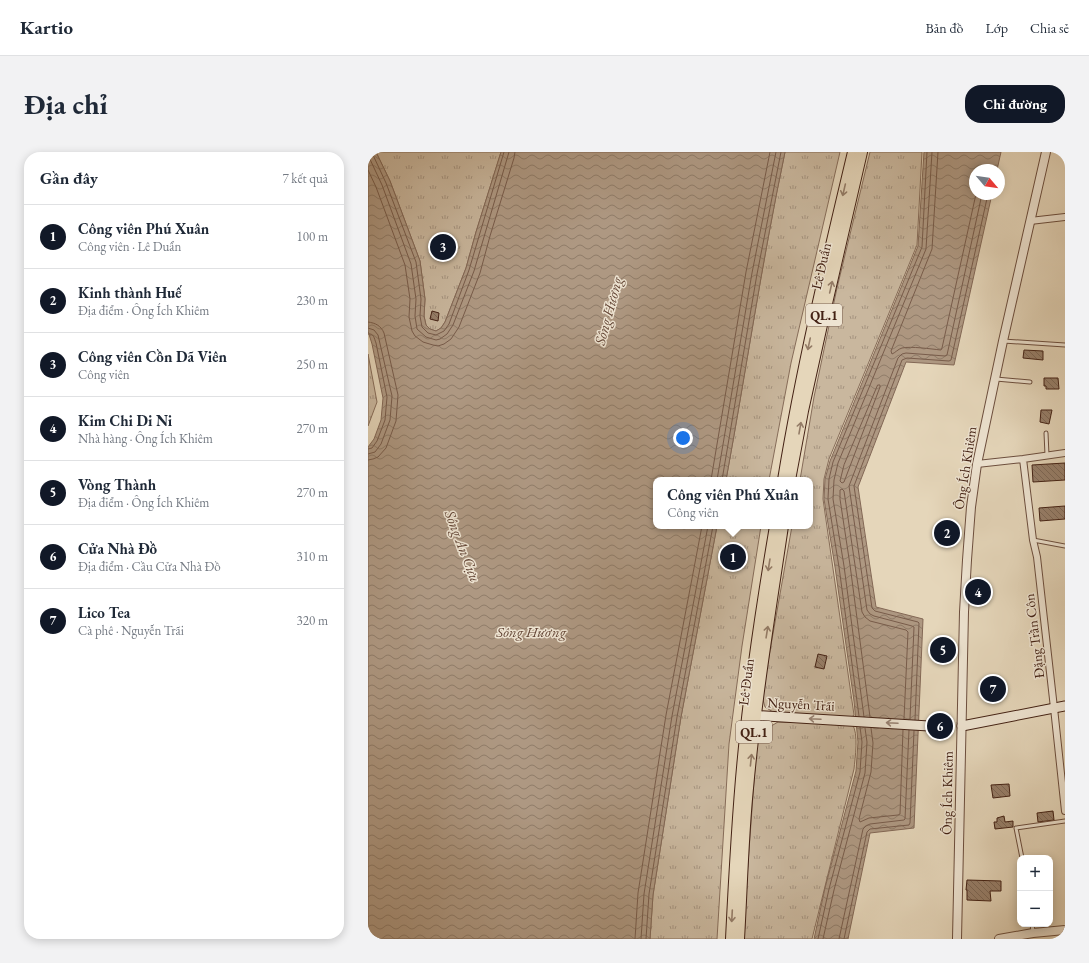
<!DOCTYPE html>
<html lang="vi">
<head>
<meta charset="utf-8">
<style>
  :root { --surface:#fff; --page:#f2f2f3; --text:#1f2937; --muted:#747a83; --line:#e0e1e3; --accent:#111827 }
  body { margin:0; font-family:"EB Garamond",serif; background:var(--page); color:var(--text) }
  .controls { position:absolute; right:12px; bottom:12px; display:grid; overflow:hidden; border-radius:8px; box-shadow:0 2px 10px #0003 }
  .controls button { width:36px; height:36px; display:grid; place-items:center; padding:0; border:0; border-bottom:1px solid var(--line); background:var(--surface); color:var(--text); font:20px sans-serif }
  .compass { position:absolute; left:601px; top:12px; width:36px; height:36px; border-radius:50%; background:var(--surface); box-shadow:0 2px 10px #0003; rotate:119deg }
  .you { position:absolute; left:315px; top:286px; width:14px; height:14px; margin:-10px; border:3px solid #fff; border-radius:50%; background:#1a73e8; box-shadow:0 0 0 6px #1a73e833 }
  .badge { display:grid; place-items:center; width:26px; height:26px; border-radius:50%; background:var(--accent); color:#fff; font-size:13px; font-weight:700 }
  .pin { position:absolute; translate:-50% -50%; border:2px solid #fff; box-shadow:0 1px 4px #0006 }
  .popup { position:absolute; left:285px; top:325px; width:160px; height:52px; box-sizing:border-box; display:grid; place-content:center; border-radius:8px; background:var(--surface); filter:drop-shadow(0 1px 3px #0005); font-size:13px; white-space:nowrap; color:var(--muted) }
  .popup b { font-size:15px; color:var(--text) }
  .popup::after { content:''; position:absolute; left:50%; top:100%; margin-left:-8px; border:8px solid transparent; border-top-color:var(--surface) }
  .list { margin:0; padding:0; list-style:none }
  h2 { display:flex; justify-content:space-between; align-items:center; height:52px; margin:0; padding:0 16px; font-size:17px }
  h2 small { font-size:13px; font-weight:400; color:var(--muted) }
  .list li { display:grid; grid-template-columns:26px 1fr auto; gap:12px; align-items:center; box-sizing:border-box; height:64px; padding:0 16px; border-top:1px solid var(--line) }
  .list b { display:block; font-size:15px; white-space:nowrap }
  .list p { margin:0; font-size:13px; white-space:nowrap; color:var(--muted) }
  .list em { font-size:13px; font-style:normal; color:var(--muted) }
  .map { position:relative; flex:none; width:697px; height:787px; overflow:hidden; border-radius:16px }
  header { display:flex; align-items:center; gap:24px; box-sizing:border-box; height:56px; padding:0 20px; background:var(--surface); border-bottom:1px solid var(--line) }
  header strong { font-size:19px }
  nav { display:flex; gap:22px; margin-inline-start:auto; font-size:14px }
  .intro { display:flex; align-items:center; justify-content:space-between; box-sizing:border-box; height:96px; padding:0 24px }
  h1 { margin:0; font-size:28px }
  .button { padding:10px 18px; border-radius:16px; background:var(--accent); color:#fff; font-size:14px; font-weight:700 }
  main { display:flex; gap:24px; padding:0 24px }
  aside { flex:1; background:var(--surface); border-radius:16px; box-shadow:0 2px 10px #0003 }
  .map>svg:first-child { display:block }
</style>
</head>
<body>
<header>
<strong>Kartio</strong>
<nav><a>Bản đồ</a><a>Lớp</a><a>Chia sẻ</a></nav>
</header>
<div class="intro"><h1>Địa chỉ</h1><a class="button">Chỉ đường</a></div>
<main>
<aside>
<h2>Gần đây<small>7 kết quả</small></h2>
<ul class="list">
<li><span class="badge">1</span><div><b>Công viên Phú Xuân</b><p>Công viên · Lê Duẩn</p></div><em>100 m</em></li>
<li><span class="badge">2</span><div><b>Kinh thành Huế</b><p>Địa điểm · Ông Ích Khiêm</p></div><em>230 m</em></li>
<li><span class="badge">3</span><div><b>Công viên Cồn Dã Viên</b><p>Công viên</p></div><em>250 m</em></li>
<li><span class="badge">4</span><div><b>Kim Chi Di Ni</b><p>Nhà hàng · Ông Ích Khiêm</p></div><em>270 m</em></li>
<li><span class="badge">5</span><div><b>Vòng Thành</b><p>Địa điểm · Ông Ích Khiêm</p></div><em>270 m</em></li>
<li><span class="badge">6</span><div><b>Cửa Nhà Đồ</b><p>Địa điểm · Cầu Cửa Nhà Đồ</p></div><em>310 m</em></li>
<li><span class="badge">7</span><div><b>Lico Tea</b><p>Cà phê · Nguyễn Trãi</p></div><em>320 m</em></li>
</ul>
</aside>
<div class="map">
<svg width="697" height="787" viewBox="0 0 697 787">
  <defs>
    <pattern id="park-tufts" width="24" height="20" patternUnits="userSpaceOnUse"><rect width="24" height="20" fill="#c9b79e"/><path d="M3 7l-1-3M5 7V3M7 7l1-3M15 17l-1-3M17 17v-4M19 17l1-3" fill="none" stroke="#a59480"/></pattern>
    <pattern id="water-waves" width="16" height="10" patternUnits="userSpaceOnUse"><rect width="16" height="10" fill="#ae9882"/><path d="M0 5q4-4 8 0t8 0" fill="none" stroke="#8f7c69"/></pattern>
    <pattern id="building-back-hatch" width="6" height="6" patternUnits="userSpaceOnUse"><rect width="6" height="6" fill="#977f6a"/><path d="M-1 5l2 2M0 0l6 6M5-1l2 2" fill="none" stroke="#7d6856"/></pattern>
  </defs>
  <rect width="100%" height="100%" fill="#e5d6ba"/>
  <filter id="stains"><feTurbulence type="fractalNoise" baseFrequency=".005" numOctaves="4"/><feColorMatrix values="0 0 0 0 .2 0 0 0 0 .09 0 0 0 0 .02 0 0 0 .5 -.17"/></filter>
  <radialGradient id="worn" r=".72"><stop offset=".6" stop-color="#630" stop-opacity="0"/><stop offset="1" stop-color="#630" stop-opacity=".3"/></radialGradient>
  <!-- park -->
  <path fill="url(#park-tufts)" stroke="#866c59" d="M 8,0 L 133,0 L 108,80 L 98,116 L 77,170 L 73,176 L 68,179 L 62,177 L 58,173 L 56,164 L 57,147 L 52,109 L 22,29 Z
    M 417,0 L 472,0 L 423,211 L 401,328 L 358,328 C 378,219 394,109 417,0 Z
    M 502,0 L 554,0 L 549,93 L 461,307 L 456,327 L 455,347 L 486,563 L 484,566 L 405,560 L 397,555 L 394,544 L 424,374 L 442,374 L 442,328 L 432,328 L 446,245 L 469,136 Z
    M 0,202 L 9,250 L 0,274 Z
    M 349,374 L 393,374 L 374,494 L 361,592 L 349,787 L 282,787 L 285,743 L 313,565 Z
    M 410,570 L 484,572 C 491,581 487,606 486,617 L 444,787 L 376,787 L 379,726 L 389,588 L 398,577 Z"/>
  <!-- water -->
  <path fill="url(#water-waves)" stroke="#836856" d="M 0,0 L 8,0 L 22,29 L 52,109 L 57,147 L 56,164 L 58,173 L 62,177 L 68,179 L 73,176 L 77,170 L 98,116 L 108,80 L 133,0 L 417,0 C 394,109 378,219 358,328 L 288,328 L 288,374 L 349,374 L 313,565 L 285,743 L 282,787 L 0,787 L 0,295 L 6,287 L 13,268 L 15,246 L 4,192 L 0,179 Z
    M 556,0 L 633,0 L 629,18 L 607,18 L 607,42 L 624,42 L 586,213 L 538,210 L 490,335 L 508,455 L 555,467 L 546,676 L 502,681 L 480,787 L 446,787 L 457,736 L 488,619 L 490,590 L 486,549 L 467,415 L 456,347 L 457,327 L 462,309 L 550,94 Z"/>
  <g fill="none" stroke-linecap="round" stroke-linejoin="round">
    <!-- shore -->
    <path stroke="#785c4b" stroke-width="1" d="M 5,0 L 5,3 L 18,31 L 48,110 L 53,147 L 52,164 L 54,175 L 60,181 L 68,183 L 76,179 L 81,172 L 101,118 L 136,0
      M 570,0 L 564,97 L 523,199 L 524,202 C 527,201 530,197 534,196 C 543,194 563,197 573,198 L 574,196 L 608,42
      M 0,3 L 14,33 L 43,112 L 48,147 L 47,164 L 49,177 L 58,185 L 68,188 L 72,187 L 79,182 L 85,173 L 106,119 L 141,0
      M 0,18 L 8,35 L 37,113 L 42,147 L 41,165 L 44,179 L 47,184 L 55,190 L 65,193 L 70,194 L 76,192 L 83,187 L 91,175 L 112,121 L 122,84 L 146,6 L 147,0
      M 0,170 C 8,171 13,174 16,181 L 30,243 L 28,269 L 18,296 L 10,305 L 5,307 L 0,308
      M 0,176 L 6,178 L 10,183 L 24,244 L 22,268 L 13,292 L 7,300 L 0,302
      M 0,182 C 6,181 6,186 8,191 L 19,245 L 17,268 L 9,289 L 4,296 L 0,297
      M 510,233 L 512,233 L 512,235 L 476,330 L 474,331 L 472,329 L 476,313 Z
      M 343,328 L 378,120 L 402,0
      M 349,328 L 384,121 L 408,0
      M 354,328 L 389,122 L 413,0
      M 491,564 L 471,415 L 460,347 L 461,327 L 465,310 L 554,95 L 559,0
      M 496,565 L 476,414 L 465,347 L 466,328 L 470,311 L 558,97 L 564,0
      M 502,565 L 482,413 L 472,347 L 472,338 L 474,337 L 476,339 L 494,460 L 497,465 L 502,469 L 538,478 L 540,480 L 536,567
      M 542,567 L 546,475 L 544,474 L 506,464 L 502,462 L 499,458 L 481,334 L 530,206 L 534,202 L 538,201 L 577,204 L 579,203 L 614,42
      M 547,568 L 551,471 L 550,470 L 507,459 L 504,456 L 486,334 L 534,208 L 539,206 L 581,209 L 583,208 L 620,42
      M 503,576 L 505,591 L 503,620 L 491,667 L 492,670 L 501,666 L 530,663 L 532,662 L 535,578
      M 267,787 L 270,741 L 298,563 L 334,374
      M 273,787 L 276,742 L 304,564 L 340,374
      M 278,787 L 281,742 L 309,565 L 345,374
      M 450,787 L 461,737 L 492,620 L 494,590 L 492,575
      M 455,787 L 466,738 L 497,621 L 499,590 L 497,576
      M 471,787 L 495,677 L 498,674 L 502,672 L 536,668 L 537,667 L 541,578
      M 476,787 L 499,680 L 502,677 L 541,673 L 542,671 L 546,579"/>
  </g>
  <!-- building -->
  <path fill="url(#building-back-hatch)" stroke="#432114" d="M 64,159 L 71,161 L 70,169 L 62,167 Z
    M 656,198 L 675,199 L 675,208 L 655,206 Z
    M 676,226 L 690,226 L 691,237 L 678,237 L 678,234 L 676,234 Z
    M 673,258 L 684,258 L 681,272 L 672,270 Z
    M 697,311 L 697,328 L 665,330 L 664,313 Z
    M 697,354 L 697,367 L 672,369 L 671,356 Z
    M 450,502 L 459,504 L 456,517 L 447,515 Z
    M 564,563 L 580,563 L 579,585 L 564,585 L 564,579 L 566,577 L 567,574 L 564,569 Z
    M 641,632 L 642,644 L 625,646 L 623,633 Z
    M 685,659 L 686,668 L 670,670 L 669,661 Z
    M 636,664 L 637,670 L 645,669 L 645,675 L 627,677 L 626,670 L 629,670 L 629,666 Z
    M 599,728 L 633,729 L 633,739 L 622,739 L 623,749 L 599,748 L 599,738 L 598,738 Z"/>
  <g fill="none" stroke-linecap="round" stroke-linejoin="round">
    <!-- secondary-tunnel -->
    <path stroke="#c5b299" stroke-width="9" stroke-dasharray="9 4.5" stroke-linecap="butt" d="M 561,574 L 582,575 L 594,574"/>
    <defs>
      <path id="service" d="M 635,189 L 697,193
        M 628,227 L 662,230
        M 678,281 L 679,303
        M 665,388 L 697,394
        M 654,706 L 648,676 L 697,669
        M 664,772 L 665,780"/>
      <path id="minor" d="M 662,69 L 697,65
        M 655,307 L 665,388 L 669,405 L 686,556 L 697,659
        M 609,312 L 655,307 L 697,301"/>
      <path id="tertiary" d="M 589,787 L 596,460 L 599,408 L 603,355 L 609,312 L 635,189 L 678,0
        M 631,787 L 665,781 L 697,778"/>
      <path id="secondary" d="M 381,563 L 561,574
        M 594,574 L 697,554"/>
      <path id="primary" d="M 415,328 C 433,218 459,109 485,0
        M 422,328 L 435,259 L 454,173 L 494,0
        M 363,787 C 366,726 369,666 375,605 C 382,528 394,451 407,374
        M 371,787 C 374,737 375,686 380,636 C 388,548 402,461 415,374"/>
    </defs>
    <!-- service casing -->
    <use href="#service" stroke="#6c4e3e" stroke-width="5"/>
    <!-- minor casing -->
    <use href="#minor" stroke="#6c4e3e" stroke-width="8"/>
    <!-- tertiary casing -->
    <use href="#tertiary" stroke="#6c4e3e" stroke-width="10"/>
    <!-- secondary casing -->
    <use href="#secondary" stroke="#432114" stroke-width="11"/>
    <!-- primary casing -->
    <use href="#primary" stroke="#432114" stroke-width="12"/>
    <!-- service -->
    <use href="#service" stroke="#eee4d2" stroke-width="3"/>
    <!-- minor -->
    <use href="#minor" stroke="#eee4d2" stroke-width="6"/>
    <!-- tertiary -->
    <use href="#tertiary" stroke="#eee4d2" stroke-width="8"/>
    <!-- secondary -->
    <use href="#secondary" stroke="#eee4d2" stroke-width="9"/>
    <!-- primary -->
    <use href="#primary" stroke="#e5d6ba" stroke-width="10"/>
  </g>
  <!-- one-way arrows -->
  <defs><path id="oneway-shaft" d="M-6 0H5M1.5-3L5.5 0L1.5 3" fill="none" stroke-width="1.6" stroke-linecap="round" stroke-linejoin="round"/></defs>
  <g stroke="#947c67">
    <use href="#oneway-shaft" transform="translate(476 38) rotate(103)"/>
    <use href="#oneway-shaft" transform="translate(463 135) rotate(-77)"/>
    <use href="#oneway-shaft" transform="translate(441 192) rotate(102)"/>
    <use href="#oneway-shaft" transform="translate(432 276) rotate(-80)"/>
    <use href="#oneway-shaft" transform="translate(401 413) rotate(99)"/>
    <use href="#oneway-shaft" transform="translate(399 480) rotate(-81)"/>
    <use href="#oneway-shaft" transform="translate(383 608) rotate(-84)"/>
    <use href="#oneway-shaft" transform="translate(364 764) rotate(93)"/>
  </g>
  <g stroke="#988273">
    <use href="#oneway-shaft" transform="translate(447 567) rotate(-177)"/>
    <use href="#oneway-shaft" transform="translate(524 571) rotate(-177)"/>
  </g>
  <g text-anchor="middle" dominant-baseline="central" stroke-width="3" stroke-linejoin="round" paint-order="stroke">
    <!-- shield labels -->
    <g fill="#eee4d2" stroke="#765c4d" stroke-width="1">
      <rect x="438" y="152" width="36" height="22" rx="3"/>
      <rect x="368" y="569" width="36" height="22" rx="3"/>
    </g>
    <g font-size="13" font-weight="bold" fill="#432114">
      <text x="456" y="163">QL.1</text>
      <text x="386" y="580">QL.1</text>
    </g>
    <!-- street labels -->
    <g font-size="14" fill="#432114" stroke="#eee4d2">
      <text transform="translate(453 114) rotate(-77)">Lê Duẩn</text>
      <text transform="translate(597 316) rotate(-81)">Ông Ích Khiêm</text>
      <text transform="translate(666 484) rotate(-97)">Đặng Trần Côn</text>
      <text transform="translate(378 530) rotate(-83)">Lê Duẩn</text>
      <text transform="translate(433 552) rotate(3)">Nguyễn Trãi</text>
      <text transform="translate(579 641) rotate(-89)">Ông Ích Khiêm</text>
    </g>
    <!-- water labels -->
    <g font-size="15" font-style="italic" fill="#634535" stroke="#eee4d2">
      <text transform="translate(240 159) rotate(-75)">Sông Hương</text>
      <text transform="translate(95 394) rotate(69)">Sông An Cựu</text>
      <text x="163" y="479">Sông Hương</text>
    </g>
  </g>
  <rect width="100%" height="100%" filter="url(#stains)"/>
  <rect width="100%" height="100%" fill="url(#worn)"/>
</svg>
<div class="controls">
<button>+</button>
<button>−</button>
</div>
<svg class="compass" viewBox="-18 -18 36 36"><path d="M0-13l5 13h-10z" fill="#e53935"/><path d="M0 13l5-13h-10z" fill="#747a83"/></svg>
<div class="you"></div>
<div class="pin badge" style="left:365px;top:405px">1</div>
<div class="popup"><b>Công viên Phú Xuân</b>Công viên</div>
<div class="pin badge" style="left:579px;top:381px">2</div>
<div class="pin badge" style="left:75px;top:95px">3</div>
<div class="pin badge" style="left:610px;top:440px">4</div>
<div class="pin badge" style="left:575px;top:498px">5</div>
<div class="pin badge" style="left:572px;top:574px">6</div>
<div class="pin badge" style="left:625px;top:537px">7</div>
</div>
</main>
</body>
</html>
